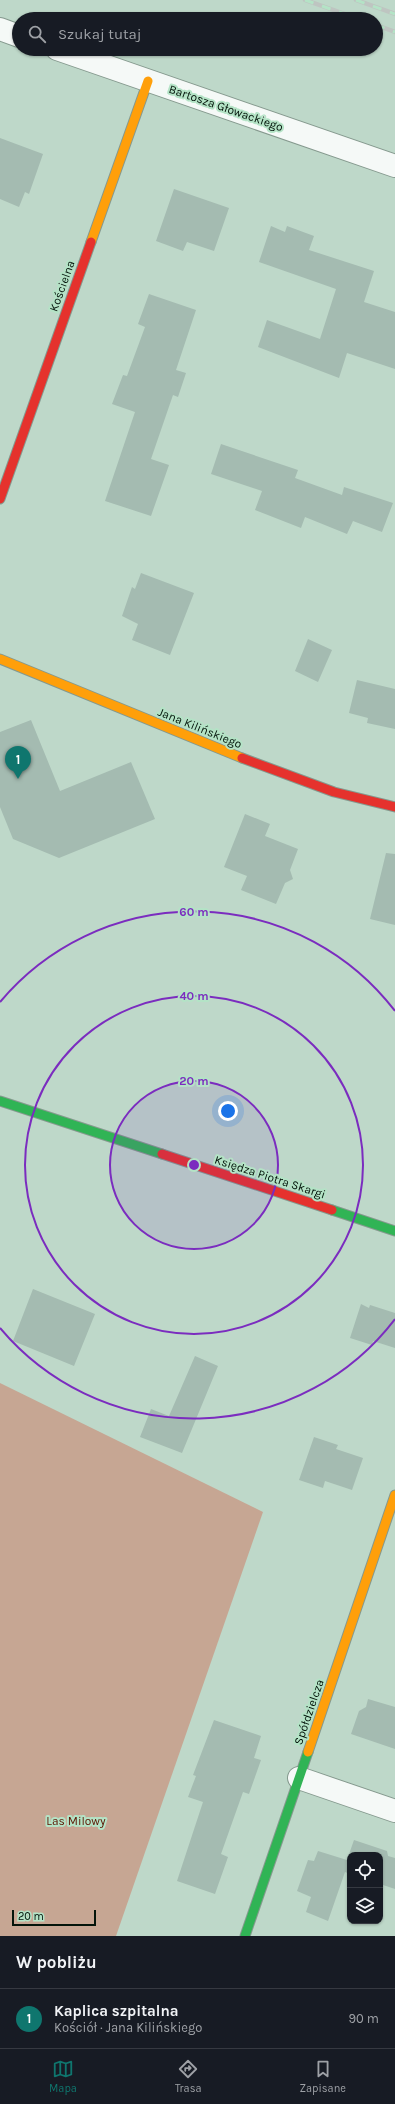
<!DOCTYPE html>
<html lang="pl">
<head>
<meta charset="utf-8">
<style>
  :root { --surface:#171b24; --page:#242831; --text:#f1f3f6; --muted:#9ea1a6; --line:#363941; --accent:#0f766e }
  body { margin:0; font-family:Karla,sans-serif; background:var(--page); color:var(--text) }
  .controls { position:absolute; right:12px; bottom:12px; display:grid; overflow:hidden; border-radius:8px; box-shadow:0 1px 3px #0004 }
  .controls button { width:36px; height:36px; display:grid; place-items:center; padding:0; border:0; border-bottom:1px solid var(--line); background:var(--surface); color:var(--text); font:20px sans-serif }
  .scale { position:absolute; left:12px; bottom:10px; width:84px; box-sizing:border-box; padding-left:4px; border:2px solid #03140a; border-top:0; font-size:11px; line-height:14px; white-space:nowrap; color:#03140a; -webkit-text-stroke:3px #b4e3c6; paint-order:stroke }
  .you { position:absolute; left:228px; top:1111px; width:14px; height:14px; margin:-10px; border:3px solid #fff; border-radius:50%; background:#1a73e8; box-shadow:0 0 0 6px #1a73e833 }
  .badge { display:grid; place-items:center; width:26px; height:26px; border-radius:50%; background:var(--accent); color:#fff; font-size:13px; font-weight:700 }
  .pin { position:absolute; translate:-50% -33px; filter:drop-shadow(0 1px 2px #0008) }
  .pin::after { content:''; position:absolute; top:21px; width:14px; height:12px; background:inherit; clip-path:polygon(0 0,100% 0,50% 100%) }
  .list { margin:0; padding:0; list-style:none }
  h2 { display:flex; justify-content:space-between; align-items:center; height:52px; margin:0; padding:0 16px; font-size:17px }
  h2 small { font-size:13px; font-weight:400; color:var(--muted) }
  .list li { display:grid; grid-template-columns:26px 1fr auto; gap:12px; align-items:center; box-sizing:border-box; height:60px; padding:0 16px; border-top:1px solid var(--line) }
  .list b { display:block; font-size:15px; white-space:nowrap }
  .list p { margin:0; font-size:13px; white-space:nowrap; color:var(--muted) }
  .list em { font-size:13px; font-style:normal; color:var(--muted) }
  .icon { flex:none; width:22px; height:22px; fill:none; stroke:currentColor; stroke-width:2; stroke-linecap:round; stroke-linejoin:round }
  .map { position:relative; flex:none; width:395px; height:1936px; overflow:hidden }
  .search { position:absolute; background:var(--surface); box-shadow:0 1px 3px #0004; left:12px; right:12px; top:12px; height:44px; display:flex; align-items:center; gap:10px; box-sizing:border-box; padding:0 14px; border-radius:22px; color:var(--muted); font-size:15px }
  .sheet { height:112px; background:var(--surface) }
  nav { display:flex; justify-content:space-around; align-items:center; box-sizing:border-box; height:56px; border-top:1px solid var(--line); background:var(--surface); font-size:11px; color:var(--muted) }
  nav a { display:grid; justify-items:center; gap:2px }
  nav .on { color:var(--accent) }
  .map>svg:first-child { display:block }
</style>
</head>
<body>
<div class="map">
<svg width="395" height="1936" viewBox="0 0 395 1936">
  <rect width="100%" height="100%" fill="#bed8c9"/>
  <!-- forest -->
  <path fill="#c6a693" d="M 0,1383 L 263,1512 L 116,1936 L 0,1936 Z"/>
  <!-- building -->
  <path fill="#a4bbb1" d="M 0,138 L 43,154 L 29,194 L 25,192 L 19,207 L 0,199 Z
    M 174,189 L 229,208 L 214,251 L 187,242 L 183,251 L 156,241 Z
    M 271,226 L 285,232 L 287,226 L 314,236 L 309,250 L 374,271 L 364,302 L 395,312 L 395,369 L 347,353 L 339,378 L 258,347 L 267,320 L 320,339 L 336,289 L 259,262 Z
    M 149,294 L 196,310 L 176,370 L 186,373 L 178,397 L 173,395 L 151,459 L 169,465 L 151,516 L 105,501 L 135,412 L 112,404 L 123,375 L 127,376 L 145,327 L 138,324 Z
    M 221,444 L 298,470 L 295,478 L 342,495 L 344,487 L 393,503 L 382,532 L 353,521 L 347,534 L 305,517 L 301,528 L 255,510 L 262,491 L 211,474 Z
    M 141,573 L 194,593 L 170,655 L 132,640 L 138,624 L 122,616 L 132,587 L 135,589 Z
    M 308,639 L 332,650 L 318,682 L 295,671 Z
    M 357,680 L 395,689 L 395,729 L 367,723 L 368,718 L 349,713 Z
    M 31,720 L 60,791 L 131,762 L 155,819 L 59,858 L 13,839 L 0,807 L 0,732 Z
    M 245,814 L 270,824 L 265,836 L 298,849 L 290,870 L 293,879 L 285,883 L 276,904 L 241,890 L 247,876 L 224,867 Z
    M 386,853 L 395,854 L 395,925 L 370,919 Z
    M 33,1289 L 95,1314 L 74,1366 L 13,1341 Z
    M 361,1304 L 369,1308 L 370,1305 L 395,1313 L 395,1348 L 373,1341 L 372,1345 L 350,1338 Z
    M 195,1356 L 218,1366 L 182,1453 L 140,1437 L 151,1409 L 169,1416 Z
    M 314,1437 L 338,1445 L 336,1449 L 363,1458 L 352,1490 L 325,1481 L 323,1488 L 299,1480 Z
    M 368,1699 L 395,1707 L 395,1749 L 351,1734 L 359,1711 L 366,1707 Z
    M 214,1720 L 261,1736 L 254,1758 L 261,1760 L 249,1794 L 243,1792 L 221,1854 L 228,1857 L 215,1894 L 177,1881 L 203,1802 L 188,1797 L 196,1776 L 193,1775 Z
    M 354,1840 L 387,1851 L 388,1856 L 395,1858 L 395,1889 L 380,1884 L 380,1855 L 350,1855 L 350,1874 L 345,1872 L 328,1921 L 306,1912 L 311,1897 L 297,1891 L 308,1860 L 314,1861 L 318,1851 L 347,1860 Z"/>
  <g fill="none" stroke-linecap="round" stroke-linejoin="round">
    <defs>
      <path id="street" d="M 0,29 L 19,36
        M 57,49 L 395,166
        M 299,1778 L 395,1811"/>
      <path id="fast" d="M 0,1101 L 162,1154
        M 332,1210 L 395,1231
        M 245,1936 L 308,1752"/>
      <path id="slow" d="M 91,242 L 148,81
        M 0,659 L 242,758
        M 308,1752 L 395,1495"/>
      <path id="jam" d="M 0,499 L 91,242
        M 242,758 L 334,792 L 395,807
        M 162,1154 L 332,1210"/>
    </defs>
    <!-- street casing -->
    <use href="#street" stroke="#85998e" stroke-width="24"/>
    <!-- fast casing -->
    <use href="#fast" stroke="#85998e" stroke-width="11"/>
    <!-- slow casing -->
    <use href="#slow" stroke="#85998e" stroke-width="11"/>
    <!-- jam casing -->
    <use href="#jam" stroke="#85998e" stroke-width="11"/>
    <!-- street -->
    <use href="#street" stroke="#f5f9f7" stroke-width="22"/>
    <!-- fast -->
    <use href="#fast" stroke="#30b455" stroke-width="9"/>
    <!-- slow -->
    <use href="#slow" stroke="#ff9f0a" stroke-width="9"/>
    <!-- jam -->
    <use href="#jam" stroke="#e5322d" stroke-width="9"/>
    <defs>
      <path id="rail" d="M 305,0 L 359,19
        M 356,0 L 395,14
        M 376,25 L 395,32"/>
    </defs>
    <!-- rail casing -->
    <use href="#rail" stroke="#bec5c1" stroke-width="4.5"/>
    <!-- rail -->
    <use href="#rail" stroke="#b4e3c6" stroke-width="3" stroke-dasharray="9" stroke-linecap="butt"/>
  </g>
  <!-- distance rings -->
  <circle cx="194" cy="1165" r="84" fill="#7b2cbf" fill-opacity=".12"/>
  <g fill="none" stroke="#7b2cbf" stroke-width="2">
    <circle cx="194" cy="1165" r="84"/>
    <circle cx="194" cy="1165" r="169"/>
    <path d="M395 1319A253 253 0 0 1 0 1328M0 1002A253 253 0 0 1 395 1011"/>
  </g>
  <g text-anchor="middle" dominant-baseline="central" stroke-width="4" stroke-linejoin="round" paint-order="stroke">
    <!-- street labels -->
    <g font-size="12" fill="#03140a" stroke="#b4e3c6">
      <text transform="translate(226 108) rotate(19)">Bartosza Głowackiego</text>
      <text transform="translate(62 286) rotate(-70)">Kościelna</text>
      <text transform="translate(200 728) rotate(22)">Jana Kilińskiego</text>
      <text transform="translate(270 1177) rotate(18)">Księdza Piotra Skargi</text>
      <text transform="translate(309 1712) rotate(-71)">Spółdzielcza</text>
    </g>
    <!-- park labels -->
    <g font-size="12" fill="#5b1400" stroke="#b4e3c6">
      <text x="76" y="1821">Las Milowy</text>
    </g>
  </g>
  <circle cx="194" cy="1165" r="6" fill="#7b2cbf" stroke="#b4e3c6" stroke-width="2"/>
  <g font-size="12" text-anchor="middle" font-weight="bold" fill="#7b2cbf" stroke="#b4e3c6" stroke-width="4" stroke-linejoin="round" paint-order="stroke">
    <text x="194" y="916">60 m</text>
    <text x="194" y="1000">40 m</text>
    <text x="194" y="1085">20 m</text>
  </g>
</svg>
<div class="controls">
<button><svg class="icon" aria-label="locate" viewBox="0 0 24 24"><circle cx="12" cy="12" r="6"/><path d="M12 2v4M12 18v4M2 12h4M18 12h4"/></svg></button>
<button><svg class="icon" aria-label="layers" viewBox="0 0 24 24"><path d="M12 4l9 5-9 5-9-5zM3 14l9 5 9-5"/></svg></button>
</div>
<div class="scale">20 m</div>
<div class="you"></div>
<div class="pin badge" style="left:18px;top:779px">1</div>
<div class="search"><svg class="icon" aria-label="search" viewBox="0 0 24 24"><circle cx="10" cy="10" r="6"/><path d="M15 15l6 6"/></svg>Szukaj tutaj</div>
</div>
<section class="sheet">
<h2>W pobliżu<small></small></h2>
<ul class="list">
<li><span class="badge">1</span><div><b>Kaplica szpitalna</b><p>Kościół · Jana Kilińskiego</p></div><em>90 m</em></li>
</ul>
</section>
<nav>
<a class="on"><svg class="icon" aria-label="map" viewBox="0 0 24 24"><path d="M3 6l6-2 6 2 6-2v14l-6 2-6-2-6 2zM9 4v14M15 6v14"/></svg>Mapa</a>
<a><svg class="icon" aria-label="directions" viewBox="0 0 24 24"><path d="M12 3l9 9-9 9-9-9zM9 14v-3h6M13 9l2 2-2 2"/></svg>Trasa</a>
<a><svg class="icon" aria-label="saved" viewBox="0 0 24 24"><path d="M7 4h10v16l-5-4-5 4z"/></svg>Zapisane</a>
</nav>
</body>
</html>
